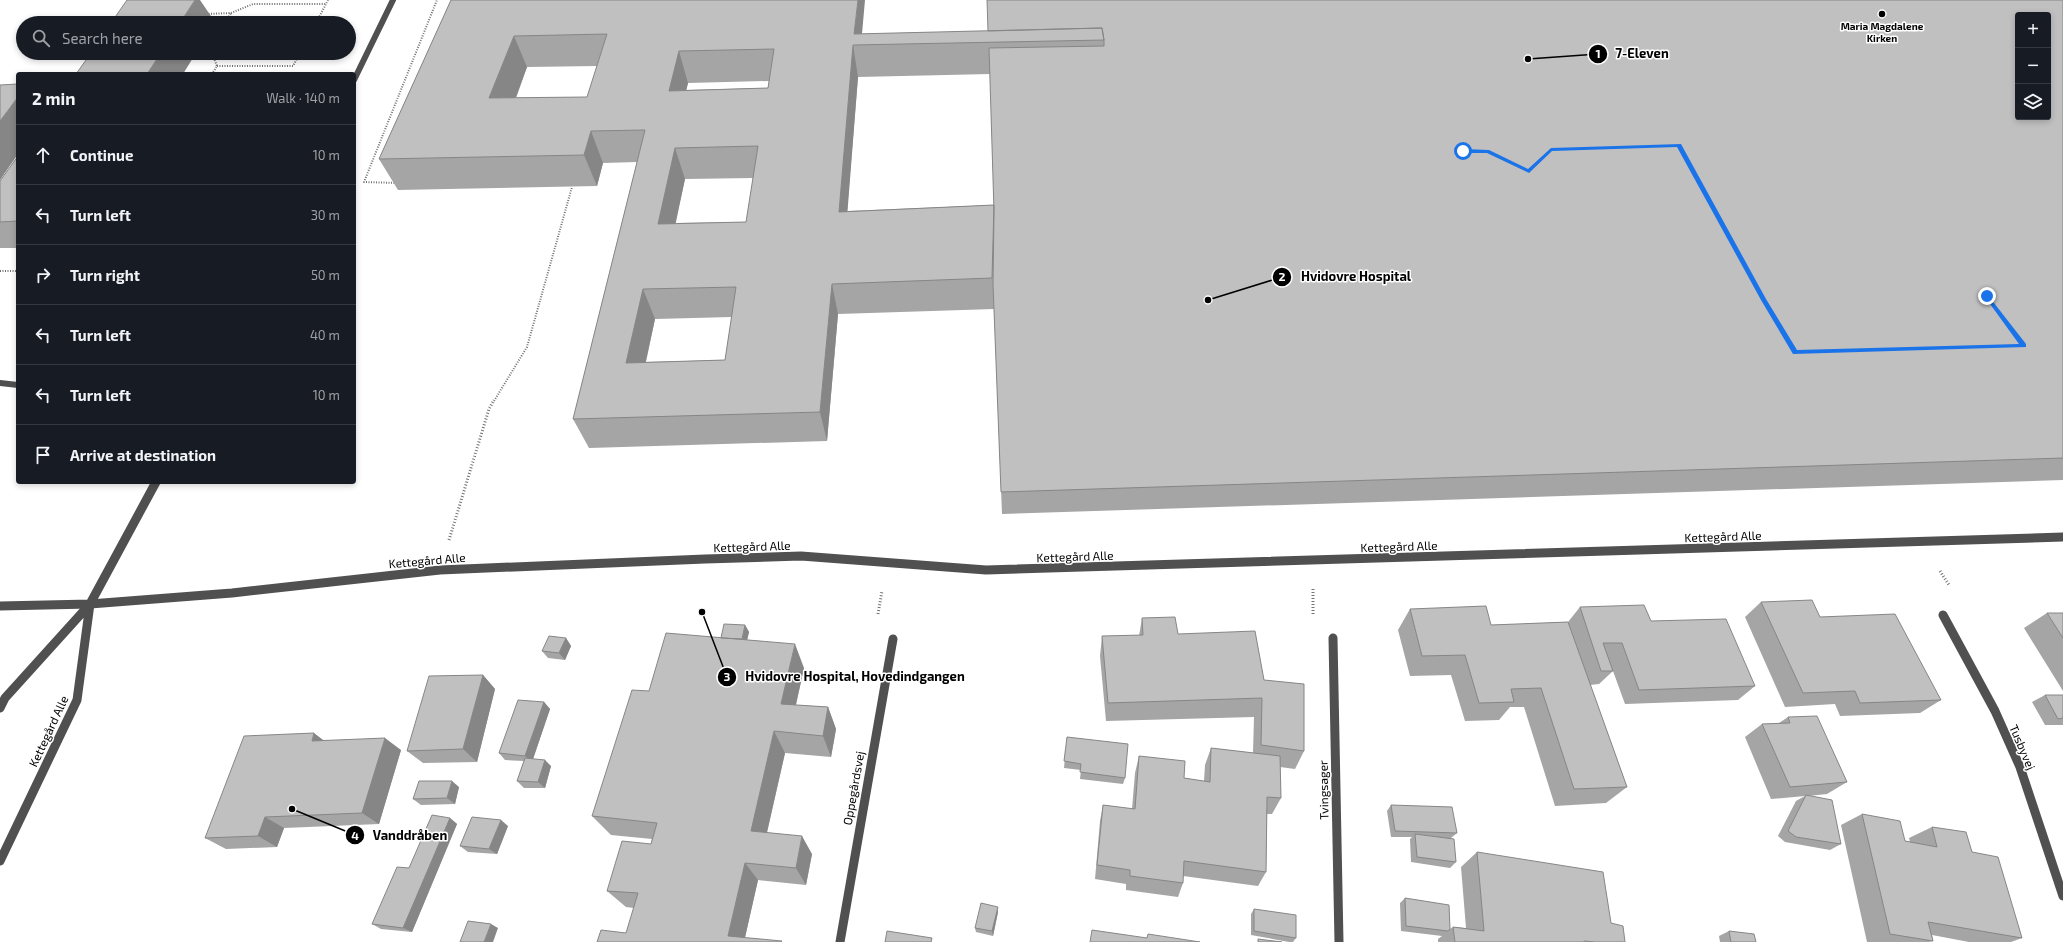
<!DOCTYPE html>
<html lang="en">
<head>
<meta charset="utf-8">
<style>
  :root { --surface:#171b24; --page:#20242c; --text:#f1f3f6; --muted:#9ea1a6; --line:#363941 }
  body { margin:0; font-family:"Exo 2",sans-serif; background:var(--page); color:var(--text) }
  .controls { position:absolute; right:12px; top:12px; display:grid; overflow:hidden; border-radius:4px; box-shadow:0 2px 6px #0003 }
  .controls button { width:36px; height:36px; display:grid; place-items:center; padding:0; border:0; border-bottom:1px solid var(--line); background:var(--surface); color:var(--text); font:20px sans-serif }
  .stop { position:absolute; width:12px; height:12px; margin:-9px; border:3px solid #1a73e8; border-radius:50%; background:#fff }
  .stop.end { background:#1a73e8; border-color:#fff; box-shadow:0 1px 4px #0008 }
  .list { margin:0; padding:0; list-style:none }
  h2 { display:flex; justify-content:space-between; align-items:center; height:52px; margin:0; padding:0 16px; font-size:17px }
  h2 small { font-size:13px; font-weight:400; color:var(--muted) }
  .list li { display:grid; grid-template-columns:26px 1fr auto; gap:12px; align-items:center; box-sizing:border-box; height:60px; padding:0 16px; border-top:1px solid var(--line) }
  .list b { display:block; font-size:15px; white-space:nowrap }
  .list em { font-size:13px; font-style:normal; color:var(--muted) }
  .icon { flex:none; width:22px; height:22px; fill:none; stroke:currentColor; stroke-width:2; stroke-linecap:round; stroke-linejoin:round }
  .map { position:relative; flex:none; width:2063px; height:942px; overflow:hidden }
  .search { position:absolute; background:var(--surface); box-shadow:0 2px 6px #0003; left:16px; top:16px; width:340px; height:44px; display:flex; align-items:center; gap:10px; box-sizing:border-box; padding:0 14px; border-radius:22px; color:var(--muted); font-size:15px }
  .panel { position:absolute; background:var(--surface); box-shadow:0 2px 6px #0003; left:16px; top:72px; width:340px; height:412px; border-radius:4px }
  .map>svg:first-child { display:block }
</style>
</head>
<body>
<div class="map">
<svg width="2063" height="942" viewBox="0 0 2063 942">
  <rect width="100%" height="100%" fill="#fff"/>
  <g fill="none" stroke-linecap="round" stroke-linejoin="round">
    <!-- path-far1 -->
    <path stroke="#727272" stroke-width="2" stroke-dasharray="1 1.5" stroke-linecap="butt" d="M 206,14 L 231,13 L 253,4 L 326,4
      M 225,23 L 231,13
      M 316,23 L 328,0
      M 212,53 L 217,66 L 212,74
      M 217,66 L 293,66 L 300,53
      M 397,183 L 364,182 L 437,0
      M 0,271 L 18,271
      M 494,401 L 527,347 L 572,187"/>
    <!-- path -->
    <path stroke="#727272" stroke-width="3" stroke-dasharray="1 2" stroke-linecap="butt" d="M 449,540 L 489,409 L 494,400
      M 1940,571 L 1949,585
      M 1313,589 L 1313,616
      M 878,614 L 882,591"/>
    <!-- service -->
    <path stroke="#505050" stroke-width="6" d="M 0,383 L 18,385"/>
    <!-- minor-far1 -->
    <path stroke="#505050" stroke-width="6" d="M 354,80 L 393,0"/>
    <!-- minor -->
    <path stroke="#505050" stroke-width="9" d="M 0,606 L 90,604 L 156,482
      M 1943,615 L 1995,711 L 2020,767 L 2063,896
      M 1333,638 L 1339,942
      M 840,942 L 893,639"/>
    <!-- tertiary -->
    <path stroke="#505050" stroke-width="9" d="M 0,708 L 5,698 L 90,604 L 232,593 L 440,570 L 705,559 L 801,556 L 986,570 L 2063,537
      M 0,861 L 77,700 L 90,604"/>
  </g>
  <!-- wall -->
  <path fill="#a5a5a5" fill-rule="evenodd" d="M 451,0 L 862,34 L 988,31 L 2063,0 L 2063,480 L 1002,514 L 994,309 L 838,314 L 827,441 L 589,448 L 573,419 L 637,162 L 603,163 L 597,186 L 398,190 L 379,159 ZM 597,66 L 587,97 L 516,98 L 527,67 ZM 990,74 L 994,205 L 847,211 L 858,77 ZM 769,81 L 768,88 L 686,90 L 688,83 ZM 753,178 L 746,222 L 675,223 L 685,179 ZM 732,317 L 725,360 L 646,362 L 655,319 Z
    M 18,156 L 18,248 L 0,248 L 0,181 Z
    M 1761,602 L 1820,617 L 1941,700 L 1920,713 L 1840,716 L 1835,704 L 1785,707 L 1745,617 Z
    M 1580,607 L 1651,621 L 1755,686 L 1738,700 L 1625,704 L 1613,671 L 1599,684 L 1590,685 L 1627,787 L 1606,803 L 1555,806 L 1524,707 L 1510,707 L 1499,720 L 1465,721 L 1451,675 L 1410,676 L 1398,630 L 1410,609 L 1491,625 L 1568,622 Z
    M 2047,613 L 2063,613 L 2063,691 L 2024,628 Z
    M 1142,618 L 1178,634 L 1264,680 L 1304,751 L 1295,769 L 1280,767 L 1281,798 L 1272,814 L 1267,814 L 1266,872 L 1258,886 L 1183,876 L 1183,883 L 1178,897 L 1126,890 L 1126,884 L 1095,879 L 1100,821 L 1103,805 L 1132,809 L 1135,773 L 1139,756 L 1184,778 L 1204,781 L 1205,765 L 1211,748 L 1253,753 L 1254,717 L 1106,721 L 1100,656 L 1102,636 L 1139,636 Z
    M 745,625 L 749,632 L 747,640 L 804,668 L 796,705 L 828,707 L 836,729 L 831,757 L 785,753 L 767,833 L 812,854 L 806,885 L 758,880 L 745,937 L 626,933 L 634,908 L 626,907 L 607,891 L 651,844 L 652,839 L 611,835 L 592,816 L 649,691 Z
    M 566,638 L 571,646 L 565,660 L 548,658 L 542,651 Z
    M 483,675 L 495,689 L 477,762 L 423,763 L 407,751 Z
    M 2045,695 L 2063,695 L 2063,725 L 2045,725 L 2032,702 Z
    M 544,702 L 550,709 L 533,759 L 551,766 L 545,788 L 524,788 L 517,781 L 524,761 L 505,760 L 499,753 Z
    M 1788,717 L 1847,782 L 1827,794 L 1808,796 L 1841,844 L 1830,850 L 1785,842 L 1778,836 L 1796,801 L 1805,796 L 1771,799 L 1745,737 L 1762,724 L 1779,723 Z
    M 1067,737 L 1125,778 L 1123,784 L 1080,779 L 1081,770 L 1064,768 Z
    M 323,740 L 401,750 L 379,824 L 284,828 L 277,847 L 226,849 L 205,838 Z
    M 459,787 L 455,804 L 421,805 L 413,799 Z
    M 1391,805 L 1457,833 L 1451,838 L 1456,862 L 1450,868 L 1411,862 L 1410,839 L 1412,837 L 1391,837 L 1387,811 Z
    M 1862,814 L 1905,841 L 1910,842 L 1909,838 L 1932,827 L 1972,852 L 2022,938 L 2011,942 L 1969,942 L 1932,935 L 1933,941 L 1929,942 L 1867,942 L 1841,825 Z
    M 450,818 L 457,824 L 412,932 L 381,929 L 372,924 L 409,868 Z
    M 508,826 L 497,854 L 468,852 L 460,846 Z
    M 1477,852 L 1611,923 L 1625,942 L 1438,942 L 1438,939 L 1442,936 L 1401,931 L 1400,903 L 1405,898 L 1450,929 L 1453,927 L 1466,928 L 1461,867 Z
    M 1254,909 L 1296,938 L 1293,942 L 1289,942 L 1251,935 L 1251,914 Z
    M 998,912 L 993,936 L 976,932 L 975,928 Z
    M 1729,931 L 1756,942 L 1720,942 L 1719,936 Z"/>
  <!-- shaded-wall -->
  <path fill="#868686" d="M 195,0 L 200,0 L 215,22 L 214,23 L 180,23 Z
    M 858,0 L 865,0 L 861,45 L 854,34 Z
    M 514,36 L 527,67 L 504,130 L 489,98 Z
    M 853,45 L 858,77 L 845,243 L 839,212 Z
    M 679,51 L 688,83 L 679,122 L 669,91 Z
    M 161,53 L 196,53 L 183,74 L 147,74 Z
    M 18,97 L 18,154 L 0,180 L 0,121 Z
    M 591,131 L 603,163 L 597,186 L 584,155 Z
    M 675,148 L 685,179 L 669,255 L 658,224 Z
    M 832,284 L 838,314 L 827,441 L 820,412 Z
    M 643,289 L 655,319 L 639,392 L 626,363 Z
    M 745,625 L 749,632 L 745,649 L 742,642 Z
    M 566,638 L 571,646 L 565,660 L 559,653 Z
    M 795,644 L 804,668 L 791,726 L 781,704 Z
    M 483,675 L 495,689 L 477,762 L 463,749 Z
    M 544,702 L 550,709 L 532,762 L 525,756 Z
    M 828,707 L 836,729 L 831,757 L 823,736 Z
    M 774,731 L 785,753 L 763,849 L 751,831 Z
    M 314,733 L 331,746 L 312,741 Z
    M 385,738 L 401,750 L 379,824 L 362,813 Z
    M 545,760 L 551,766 L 545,788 L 538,782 Z
    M 452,781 L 459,787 L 455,804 L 447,798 Z
    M 265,817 L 284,828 L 277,847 L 258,836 Z
    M 450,818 L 457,824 L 412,932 L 403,928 Z
    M 501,820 L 508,826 L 497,854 L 489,849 Z
    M 802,836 L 812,854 L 806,885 L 796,868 Z
    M 745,863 L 758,880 L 744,942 L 728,936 Z
    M 998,907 L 998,912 L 993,936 L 992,931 Z
    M 491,924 L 498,928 L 493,942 L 484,942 Z"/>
  <!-- building -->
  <path fill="#c0c0c0" stroke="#868686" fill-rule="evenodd" d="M 127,0 L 195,0 L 180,23 L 111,23 Z
    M 451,0 L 858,0 L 854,34 L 1102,28 L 1104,40 L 853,45 L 839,212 L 994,205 L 992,278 L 832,284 L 820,412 L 573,419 L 645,130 L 591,131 L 584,155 L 379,159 ZM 607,34 L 587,97 L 489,98 L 514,36 ZM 774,49 L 768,88 L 669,91 L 679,51 ZM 758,146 L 746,222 L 658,224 L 675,148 ZM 736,287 L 725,360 L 626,363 L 643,289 Z
    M 987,0 L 2063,0 L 2063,458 L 1001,492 L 993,284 L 994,211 L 989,48 L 1104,46 L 1104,40 L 1102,28 L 988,31 ZM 2018,15 L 2048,15 L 2048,117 L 2018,117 Z
    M 91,53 L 161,53 L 147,74 L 76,74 Z
    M 18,84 L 18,97 L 0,121 L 0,85 Z
    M 18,156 L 18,221 L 0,222 L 0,181 Z
    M 1812,600 L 1820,617 L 1895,614 L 1941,700 L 1860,703 L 1855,691 L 1803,693 L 1761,602 Z
    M 1644,605 L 1651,621 L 1726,619 L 1755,686 L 1639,690 L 1622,643 L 1603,643 L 1613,671 L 1601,671 L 1580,607 Z
    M 1486,606 L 1491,625 L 1568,622 L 1627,787 L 1574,789 L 1541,688 L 1511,689 L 1514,702 L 1479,703 L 1465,655 L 1422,656 L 1410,609 Z
    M 2047,613 L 2063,613 L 2063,638 Z
    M 1175,617 L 1178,634 L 1255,631 L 1264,680 L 1304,684 L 1304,751 L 1261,745 L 1262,698 L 1108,703 L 1102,636 L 1143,635 L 1142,618 Z
    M 724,624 L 745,625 L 742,639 L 721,638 Z
    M 666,633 L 795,644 L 781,704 L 828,707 L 823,736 L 774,731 L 751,831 L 802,836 L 796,868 L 745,863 L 728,936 L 782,941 L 781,942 L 597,942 L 601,930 L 626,933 L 638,893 L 607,891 L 622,841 L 651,844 L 657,823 L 592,816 L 632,690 L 649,691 Z
    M 549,636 L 566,638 L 559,653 L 542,651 Z
    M 483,675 L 463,749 L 407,751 L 429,676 Z
    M 2045,695 L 2063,695 L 2063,718 L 2058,719 Z
    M 518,700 L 544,702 L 525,756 L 499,753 Z
    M 1817,716 L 1847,782 L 1790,787 L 1762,724 L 1790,723 L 1788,717 Z
    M 314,733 L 312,741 L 385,738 L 362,813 L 265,817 L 258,836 L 205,838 L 244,736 Z
    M 1067,737 L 1128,744 L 1125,778 L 1080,772 L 1081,764 L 1064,761 Z
    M 1211,748 L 1280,756 L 1281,798 L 1267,797 L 1266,872 L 1184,861 L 1183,883 L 1130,876 L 1130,870 L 1097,865 L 1103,805 L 1135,809 L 1139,756 L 1185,761 L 1184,778 L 1210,782 Z
    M 525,758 L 545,760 L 538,782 L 517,781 Z
    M 419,781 L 452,781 L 447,798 L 413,799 Z
    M 1806,795 L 1832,800 L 1841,844 L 1796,837 L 1788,831 Z
    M 1391,805 L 1452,807 L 1457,833 L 1395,831 Z
    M 1862,814 L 1900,821 L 1905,841 L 1937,847 L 1932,827 L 1966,832 L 1972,852 L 1998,857 L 2022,938 L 1928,922 L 1933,941 L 1890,934 Z
    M 432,815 L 450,818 L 403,928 L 372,924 L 397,867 L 409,868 Z
    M 472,817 L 501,820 L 489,849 L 460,846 Z
    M 1415,834 L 1454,839 L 1456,862 L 1417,857 Z
    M 1477,852 L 1603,872 L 1611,923 L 1623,926 L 1625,942 L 1595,942 L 1584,941 L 1584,942 L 1455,942 L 1453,927 L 1484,931 Z
    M 1405,898 L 1449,905 L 1450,929 L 1448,931 L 1406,926 Z
    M 981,903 L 998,907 L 992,931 L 975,928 Z
    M 1254,909 L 1296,915 L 1296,938 L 1254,931 Z
    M 468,921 L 491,924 L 484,942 L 460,942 Z
    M 1092,930 L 1147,938 L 1148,934 L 1200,942 L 1090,942 Z
    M 887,931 L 932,938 L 931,942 L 885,942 Z
    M 1729,931 L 1754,934 L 1756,942 L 1731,942 Z
    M 1258,939 L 1282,942 L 1258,942 Z"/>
  <!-- route -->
  <path fill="#1a73e8" d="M 1681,144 L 1766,299 L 1797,350 L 2019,344 L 1985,297 L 1984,296 L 1987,294 L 2026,344 L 2026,347 L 1793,354 L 1761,300 L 1677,147 L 1552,151 L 1529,173 L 1487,153 L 1463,153 L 1460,151 L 1463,149 L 1489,150 L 1528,169 L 1551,148 Z"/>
  <!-- markers -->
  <circle fill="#000" stroke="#fff" stroke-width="1.5" cx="1882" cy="14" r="4"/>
  <g text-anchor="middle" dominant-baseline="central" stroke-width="3" stroke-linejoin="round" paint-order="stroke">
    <!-- far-poi labels -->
    <g font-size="10" font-weight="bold" fill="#000" stroke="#fff">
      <text x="1882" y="26">Maria Magdalene<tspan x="1882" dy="12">Kirken</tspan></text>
    </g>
    <!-- street labels -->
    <g font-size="12" fill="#000" stroke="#fff">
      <text transform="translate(1723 536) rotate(-2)">Kettegård Alle</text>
      <text transform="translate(752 546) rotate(-2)">Kettegård Alle</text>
      <text transform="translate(1399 546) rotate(-2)">Kettegård Alle</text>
      <text transform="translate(1075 556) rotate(-2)">Kettegård Alle</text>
      <text transform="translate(427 560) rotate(-5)">Kettegård Alle</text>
      <text transform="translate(48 731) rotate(-65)">Kettegård Alle</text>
      <text transform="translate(2023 747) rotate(67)">Tusbyvej</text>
      <text transform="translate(853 788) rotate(-80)">Oppegårdsvej</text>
      <text transform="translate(1323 790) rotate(-91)">Tvingsager</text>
    </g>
  </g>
  <!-- callouts -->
  <path fill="none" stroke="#000" stroke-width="1.5" d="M1528 59L1598 54M1208 300L1282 277M702 612L727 677M292 809L355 835"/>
  <g fill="#000" stroke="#fff" stroke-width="1.5">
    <circle cx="1528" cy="59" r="4"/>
    <circle cx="1208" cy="300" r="4"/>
    <circle cx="702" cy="612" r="4"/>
    <circle cx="292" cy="809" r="4"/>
    <circle cx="1598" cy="54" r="10"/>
    <circle cx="1282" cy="277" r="10"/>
    <circle cx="727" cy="677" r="10"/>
    <circle cx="355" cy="835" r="10"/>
  </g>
  <g font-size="12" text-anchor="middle" font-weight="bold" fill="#fff">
    <text x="1598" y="58">1</text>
    <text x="1282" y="281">2</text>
    <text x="727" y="681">3</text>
    <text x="355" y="840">4</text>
  </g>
  <g font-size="13" text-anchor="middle" font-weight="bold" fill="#000" stroke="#fff" stroke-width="3" stroke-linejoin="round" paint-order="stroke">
    <text x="1642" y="58">7-Eleven</text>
    <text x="1356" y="281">Hvidovre Hospital</text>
    <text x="855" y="681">Hvidovre Hospital, Hovedindgangen</text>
    <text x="410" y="840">Vanddråben</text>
  </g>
</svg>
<div class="controls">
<button>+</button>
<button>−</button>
<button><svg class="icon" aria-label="layers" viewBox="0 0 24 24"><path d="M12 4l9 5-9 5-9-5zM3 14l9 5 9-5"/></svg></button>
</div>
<div class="stop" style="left:1463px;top:151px"></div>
<div class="stop end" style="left:1987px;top:296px"></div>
<div class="search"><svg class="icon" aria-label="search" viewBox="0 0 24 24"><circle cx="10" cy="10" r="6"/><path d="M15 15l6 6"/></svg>Search here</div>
<section class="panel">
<h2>2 min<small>Walk · 140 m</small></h2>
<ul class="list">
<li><svg class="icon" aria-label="ahead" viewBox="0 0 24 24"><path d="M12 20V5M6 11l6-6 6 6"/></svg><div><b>Continue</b></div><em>10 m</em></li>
<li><svg class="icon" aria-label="left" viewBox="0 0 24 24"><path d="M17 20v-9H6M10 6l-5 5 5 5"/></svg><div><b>Turn left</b></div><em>30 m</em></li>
<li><svg class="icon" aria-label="right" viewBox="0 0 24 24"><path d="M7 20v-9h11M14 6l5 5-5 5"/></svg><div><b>Turn right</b></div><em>50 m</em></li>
<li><svg class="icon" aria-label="left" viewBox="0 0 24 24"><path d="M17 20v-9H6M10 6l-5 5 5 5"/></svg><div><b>Turn left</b></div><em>40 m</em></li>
<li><svg class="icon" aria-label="left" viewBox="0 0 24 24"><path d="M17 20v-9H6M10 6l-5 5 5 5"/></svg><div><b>Turn left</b></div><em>10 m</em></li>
<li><svg class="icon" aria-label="arrive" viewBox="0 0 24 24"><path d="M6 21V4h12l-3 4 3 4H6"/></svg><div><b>Arrive at destination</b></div></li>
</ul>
</section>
</div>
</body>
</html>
